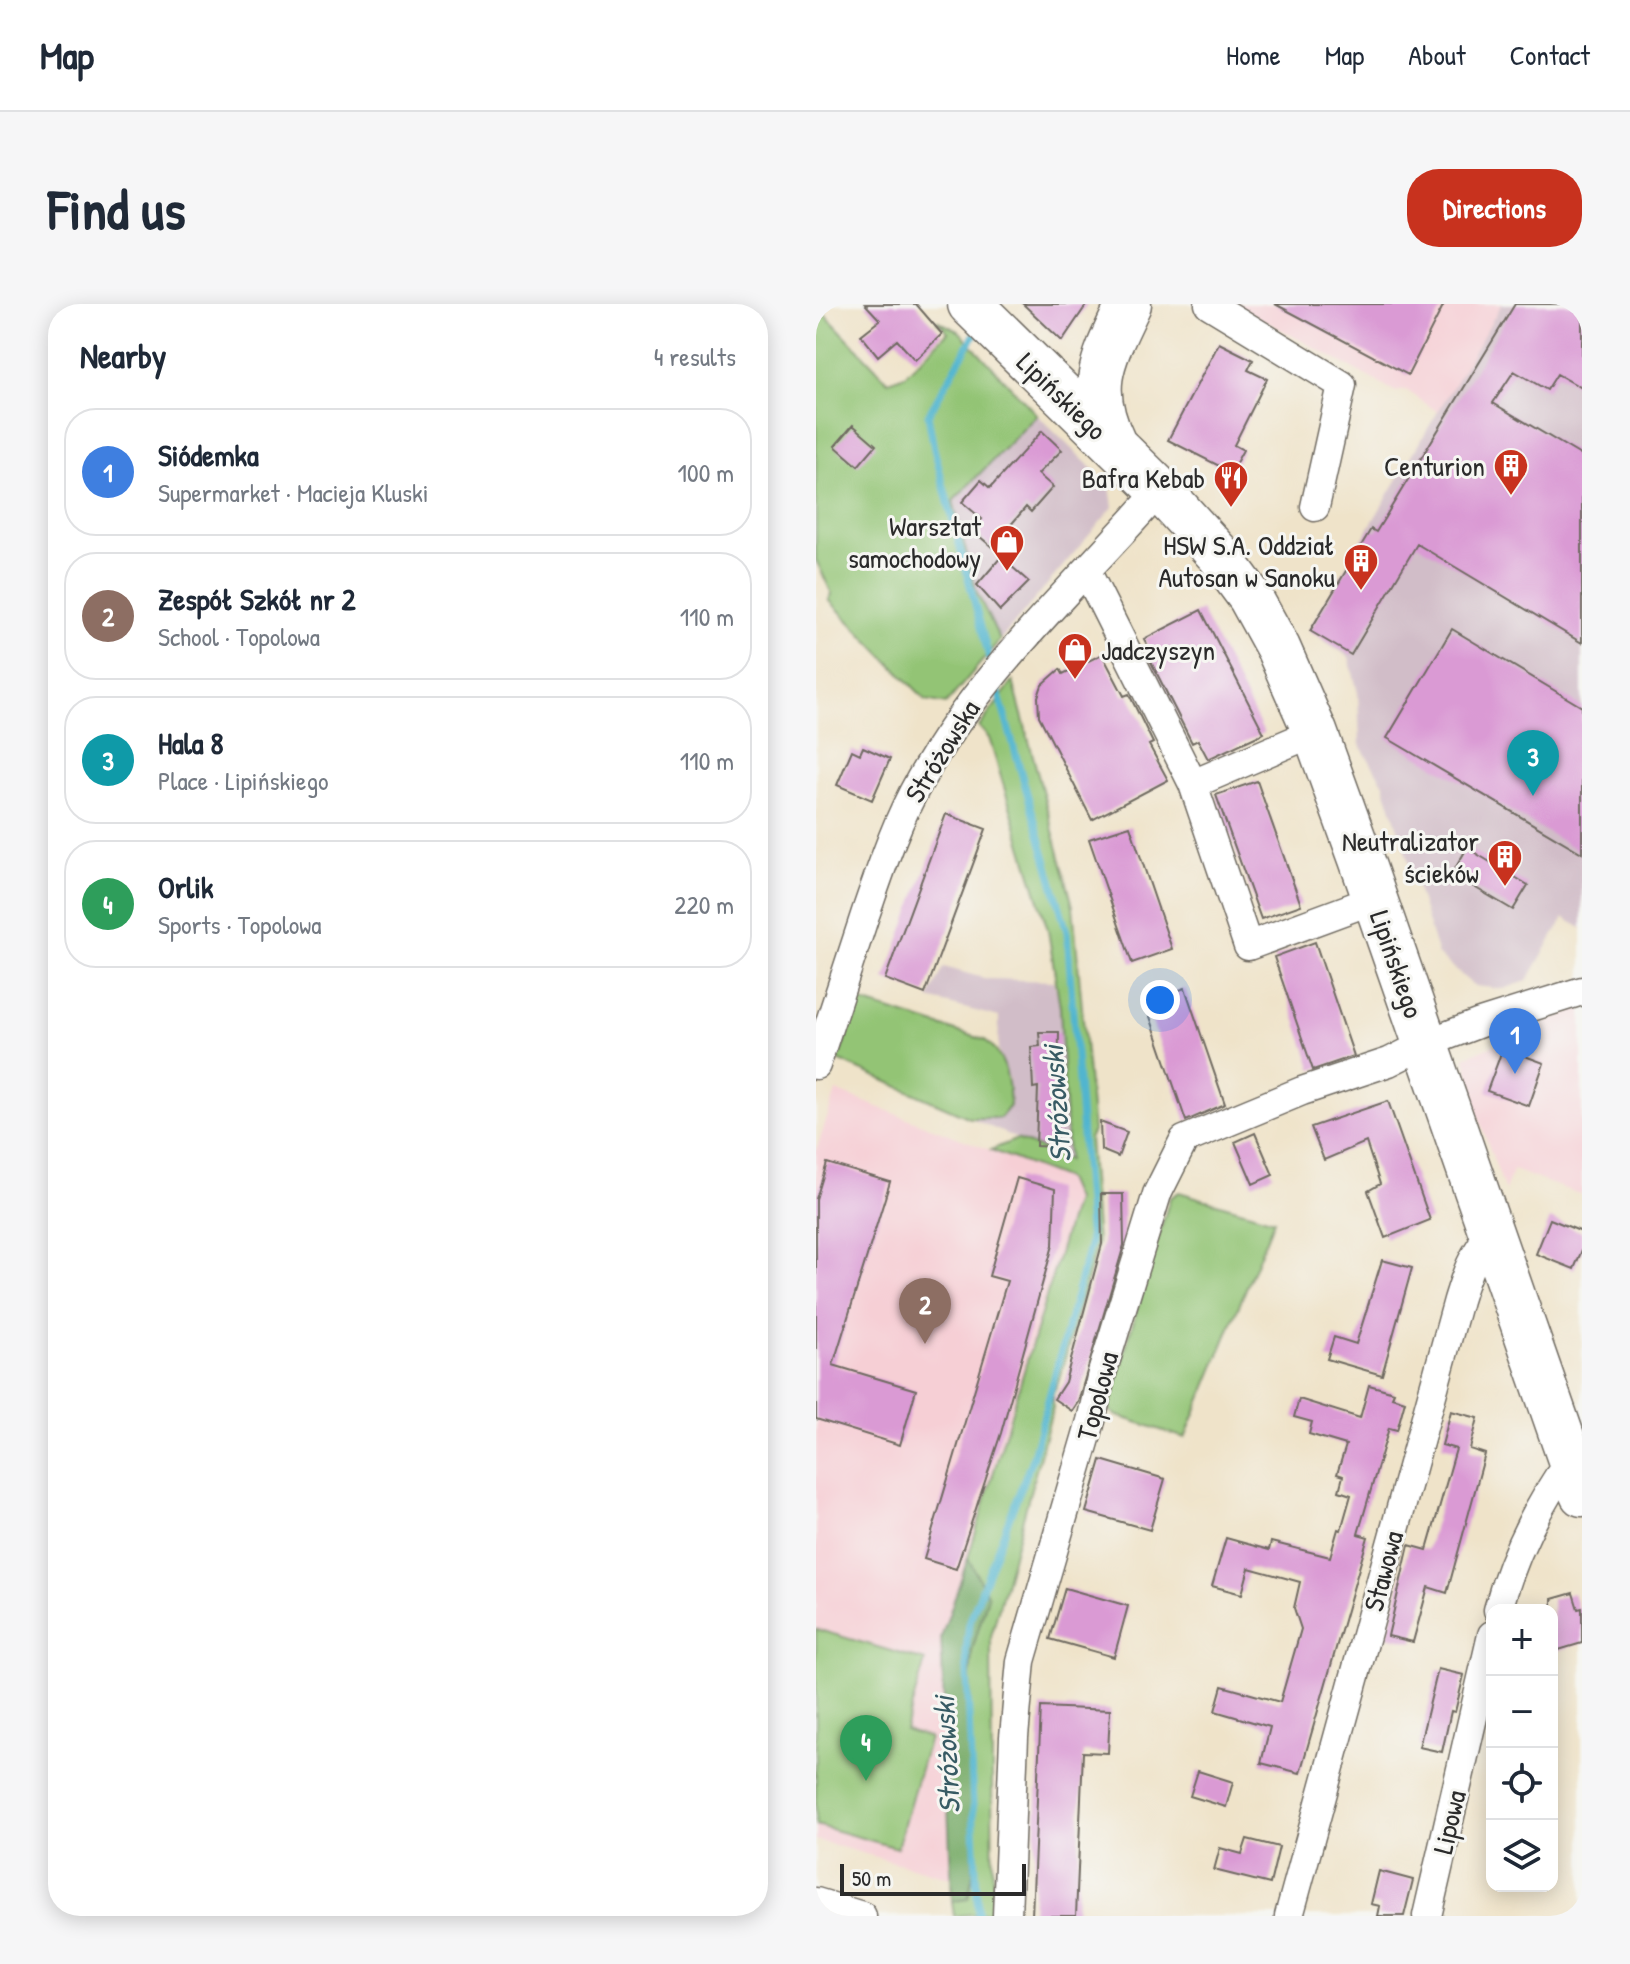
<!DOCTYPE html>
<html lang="en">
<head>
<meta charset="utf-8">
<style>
  :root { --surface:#fff; --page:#f6f6f7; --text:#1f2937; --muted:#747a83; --line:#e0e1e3; --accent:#c8321e }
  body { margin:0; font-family:"Patrick Hand",sans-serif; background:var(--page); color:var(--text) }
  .controls { position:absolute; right:24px; bottom:24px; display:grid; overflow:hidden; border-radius:16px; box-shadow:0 4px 20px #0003 }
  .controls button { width:72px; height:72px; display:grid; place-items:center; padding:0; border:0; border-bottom:2px solid var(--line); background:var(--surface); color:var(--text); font:40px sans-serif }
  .scale { position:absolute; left:24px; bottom:20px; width:186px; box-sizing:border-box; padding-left:8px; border:4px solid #2b2b2b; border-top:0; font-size:22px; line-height:28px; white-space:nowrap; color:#2b2b2b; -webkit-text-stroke:6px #f6f6f2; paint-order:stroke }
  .you { position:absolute; left:344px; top:696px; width:28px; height:28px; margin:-20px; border:6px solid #fff; border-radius:50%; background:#1a73e8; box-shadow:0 0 0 12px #1a73e833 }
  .badge { display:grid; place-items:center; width:52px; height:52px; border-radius:50%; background:var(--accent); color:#fff; font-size:26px; font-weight:700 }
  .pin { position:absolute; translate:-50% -66px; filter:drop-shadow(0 2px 4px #0008) }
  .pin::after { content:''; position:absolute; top:42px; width:28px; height:24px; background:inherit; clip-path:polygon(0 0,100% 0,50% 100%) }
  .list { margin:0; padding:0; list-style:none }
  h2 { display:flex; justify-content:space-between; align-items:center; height:104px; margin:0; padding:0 32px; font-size:34px }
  h2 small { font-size:26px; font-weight:400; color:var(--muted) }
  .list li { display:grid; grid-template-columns:52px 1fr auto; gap:24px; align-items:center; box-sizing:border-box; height:128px; margin:0 16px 16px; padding:0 16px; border:2px solid var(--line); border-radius:32px }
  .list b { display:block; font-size:30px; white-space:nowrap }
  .list p { margin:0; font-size:26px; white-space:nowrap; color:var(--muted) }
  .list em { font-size:26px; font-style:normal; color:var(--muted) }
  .icon { flex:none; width:44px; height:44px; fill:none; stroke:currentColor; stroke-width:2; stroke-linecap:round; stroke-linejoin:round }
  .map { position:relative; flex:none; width:766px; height:1612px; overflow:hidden; border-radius:32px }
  header { display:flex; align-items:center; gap:48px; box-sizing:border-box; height:112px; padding:0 40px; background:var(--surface); border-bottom:2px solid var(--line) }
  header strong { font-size:38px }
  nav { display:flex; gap:44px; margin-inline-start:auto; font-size:28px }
  .intro { display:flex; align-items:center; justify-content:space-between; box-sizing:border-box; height:192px; padding:0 48px }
  h1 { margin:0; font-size:56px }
  .button { padding:20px 36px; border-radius:32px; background:var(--accent); color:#fff; font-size:28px; font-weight:700 }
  main { display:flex; gap:48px; padding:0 48px }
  aside { flex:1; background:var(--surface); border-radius:32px; box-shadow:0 4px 20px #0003 }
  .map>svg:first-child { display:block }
</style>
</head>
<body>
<header>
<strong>Map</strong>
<nav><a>Home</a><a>Map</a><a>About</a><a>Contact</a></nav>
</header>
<div class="intro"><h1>Find us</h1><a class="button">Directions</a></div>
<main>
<aside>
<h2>Nearby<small>4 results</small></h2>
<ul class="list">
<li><span class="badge" style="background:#3f7fe0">1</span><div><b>Siódemka</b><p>Supermarket · Macieja Kluski</p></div><em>100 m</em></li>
<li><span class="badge" style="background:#8d6e63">2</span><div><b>Zespół Szkół nr 2</b><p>School · Topolowa</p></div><em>110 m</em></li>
<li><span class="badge" style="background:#0f9aa8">3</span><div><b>Hala 8</b><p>Place · Lipińskiego</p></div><em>110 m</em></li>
<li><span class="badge" style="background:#2e9e5b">4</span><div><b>Orlik</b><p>Sports · Topolowa</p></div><em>220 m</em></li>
</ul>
</aside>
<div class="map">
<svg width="766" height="1612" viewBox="0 0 766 1612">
  <rect width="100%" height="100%" fill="#f6f6f2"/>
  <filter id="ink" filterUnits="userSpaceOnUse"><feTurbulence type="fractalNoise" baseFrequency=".0125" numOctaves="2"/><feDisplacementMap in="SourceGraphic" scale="16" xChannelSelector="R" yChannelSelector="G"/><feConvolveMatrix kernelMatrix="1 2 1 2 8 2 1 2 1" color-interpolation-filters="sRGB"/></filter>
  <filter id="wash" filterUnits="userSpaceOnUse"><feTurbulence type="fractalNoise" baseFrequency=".006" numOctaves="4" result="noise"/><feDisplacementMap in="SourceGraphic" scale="32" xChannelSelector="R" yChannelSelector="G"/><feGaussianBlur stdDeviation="1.8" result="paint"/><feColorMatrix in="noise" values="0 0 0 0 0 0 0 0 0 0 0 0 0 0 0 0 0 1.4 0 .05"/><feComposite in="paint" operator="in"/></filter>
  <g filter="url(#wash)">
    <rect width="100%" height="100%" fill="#efe3c9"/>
    <!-- built -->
    <path fill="#f6cfd5" d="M 418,0 L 686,0 L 622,108 L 590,86 L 580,88 Z
      M 766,703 L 766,891 L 697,866 L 689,887 L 662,812 L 649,753 Z
      M 20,787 L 250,875 L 259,895 L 175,1184 L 125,1334 L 134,1574 L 0,1536 L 0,847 Z"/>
    <!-- industrial -->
    <path fill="#d1bdc8" d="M 686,0 L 766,0 L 766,624 L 748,614 L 711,677 L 687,685 L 658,682 L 622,651 L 568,480 L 544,441 L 542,389 L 533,353 L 492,326 Z
      M 221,111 L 294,182 L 297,203 L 184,336 L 161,289 L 137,197 Z
      M 128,663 L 171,675 L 238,677 L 244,703 L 252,857 L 154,814 L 184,814 L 193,776 L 182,745 L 183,713 L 113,695 Z"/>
    <!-- green -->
    <path fill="#93c474" stroke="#5f7850" stroke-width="2" d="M 3,4 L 72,77 L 89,71 L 132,28 L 120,16 L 143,27 L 221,111 L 137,197 L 161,289 L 184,336 L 130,400 L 110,396 L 13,296 L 16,290 L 0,256 L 0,8 Z
      M 197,377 L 257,602 L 277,827 L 273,835 L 281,939 L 243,1076 L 237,1089 L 237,1103 L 175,1333 L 177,1608 L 138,1612 L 136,1598 L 152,1594 L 157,1570 L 154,1372 L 156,1347 L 172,1292 L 152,1254 L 259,896 L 250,875 L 175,846 L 201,835 L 252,856 L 244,703 L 232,626 L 173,434 L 163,423 Z
      M 43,697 L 169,736 C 190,752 193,776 194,802 L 184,814 L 154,814 L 22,756 Z
      M 363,888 L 458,916 L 369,1134 L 299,1111 L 292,1104 L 354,894 Z
      M 0,1325 L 109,1357 L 89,1426 L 113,1434 L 81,1544 L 0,1521 Z"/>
    <!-- forest -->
    <path fill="#76aa66" stroke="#506a48" stroke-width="2" d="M 152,1254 L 172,1292 L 156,1347 L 154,1372 L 157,1570 L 152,1595 L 136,1597 L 125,1334 Z"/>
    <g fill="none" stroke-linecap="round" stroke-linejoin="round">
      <!-- stream -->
      <path stroke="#51b5cf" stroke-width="7" d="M 161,26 L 112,111 L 118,145 L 175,361
        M 162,1612 L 150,1347 L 153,1319 L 217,1152 L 274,939 L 251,628 L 180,381"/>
    </g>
    <g id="blocks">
      <!-- building -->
      <path fill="#da9ad4" d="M 49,0 L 100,0 L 126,30 L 99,56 L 81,36 L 62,52 L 45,31 L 64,16 Z
        M 207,0 L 271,0 L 246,37 Z
        M 459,0 L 628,0 L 592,71 Z
        M 699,0 L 766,0 L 766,84 L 741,70 L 731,86 L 698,67 L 677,99 L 766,152 L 766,339 L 601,240 L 535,351 L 494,327 L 555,225 L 560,228 Z
        M 403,39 L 437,56 L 432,66 L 451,75 L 418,141 L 427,146 L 415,168 L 352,136 Z
        M 37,121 L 60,141 L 42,162 L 19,142 Z
        M 226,127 L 246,146 L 222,170 L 237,183 L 215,208 L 210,203 L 176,243 L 156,226 L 166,215 L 146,198 L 165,176 L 174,184 Z
        M 185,253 L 213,278 L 184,307 L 161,281 Z
        M 385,306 L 448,429 L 392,455 L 382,436 L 376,439 L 368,423 L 334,356 L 338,354 L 328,335 Z
        M 636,325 L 766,403 L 766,549 L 571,434 Z
        M 286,350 L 308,392 L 313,390 L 337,439 L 333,441 L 352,476 L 276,516 L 223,412 L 222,393 L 226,381 L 244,365 L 247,370 Z
        M 47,443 L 74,455 L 56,496 L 21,481 L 36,446 L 44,450 Z
        M 441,477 L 485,601 L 445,615 L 400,491 Z
        M 130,510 L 170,525 L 109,690 L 69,675 Z
        M 314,522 L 356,645 L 316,659 L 273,535 Z
        M 651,544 L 712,581 L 697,606 L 636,570 Z
        M 499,638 L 538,752 L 497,766 L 458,653 Z
        M 369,684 L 409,800 L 370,817 L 329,698 Z
        M 223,728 L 243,728 L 241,843 L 220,842 L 222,783 L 217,784 L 215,743 L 224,742 Z
        M 687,744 L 728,759 L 713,802 L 671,787 Z
        M 572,797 L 614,916 L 569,934 L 552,887 L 564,880 L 550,838 L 508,856 L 495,823 Z
        M 284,818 L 311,828 L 302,853 L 285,846 Z
        M 439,829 L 457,871 L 437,880 L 419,838 Z
        M 11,859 L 74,878 L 17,1061 L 100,1086 L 84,1141 L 0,1115 L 0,895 Z
        M 201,874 L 239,885 L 237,941 L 185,1129 L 140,1265 L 108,1255 L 191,977 L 173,972 Z
        M 285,890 L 307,890 L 308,941 L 262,1098 L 256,1107 L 238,1095 L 249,1078 L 286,940 Z
        M 734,915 L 766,928 L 766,946 L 758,965 L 720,950 Z
        M 566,956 L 596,964 L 566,1071 L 511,1055 L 518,1033 L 540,1040 Z
        M 553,1081 L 578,1088 L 576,1093 L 589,1097 L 581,1126 L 573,1124 L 542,1230 L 552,1233 L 484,1469 L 445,1459 L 454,1423 L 399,1407 L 406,1382 L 464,1398 L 485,1325 L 478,1304 L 484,1278 L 433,1264 L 426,1290 L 396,1282 L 410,1234 L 453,1246 L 455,1238 L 514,1253 L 522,1225 L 525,1226 L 535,1191 L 523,1187 L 527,1172 L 521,1170 L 530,1141 L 493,1130 L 496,1118 L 478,1113 L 483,1095 L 544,1114 Z
        M 635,1107 L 662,1114 L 654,1145 L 669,1150 L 631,1289 L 612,1283 L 597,1338 L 572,1332 L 593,1241 L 611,1246 L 640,1145 L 626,1141 Z
        M 285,1156 L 349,1175 L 334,1226 L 270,1208 Z
        M 249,1284 L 312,1302 L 298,1353 L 234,1335 Z
        M 757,1289 L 762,1305 L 766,1304 L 766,1339 L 736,1348 L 736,1295 Z
        M 622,1365 L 648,1371 L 639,1408 L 635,1407 L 626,1448 L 603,1443 Z
        M 225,1403 L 294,1406 L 292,1449 L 267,1448 L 260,1612 L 216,1612 Z
        M 382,1467 L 417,1478 L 410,1503 L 374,1492 Z
        M 431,1535 L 463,1543 L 454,1580 L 398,1566 L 404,1544 L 426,1550 Z
        M 563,1567 L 597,1576 L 588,1612 L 562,1612 L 564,1602 L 555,1600 Z"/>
    </g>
  </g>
  <g filter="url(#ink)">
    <use href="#blocks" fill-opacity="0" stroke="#706b62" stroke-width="2"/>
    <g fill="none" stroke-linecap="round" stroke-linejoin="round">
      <defs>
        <path id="minor" d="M 393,0 L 526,81 L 499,203
          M 271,268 L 377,480
          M 499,428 L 377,480 L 432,642 L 559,595
          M 0,761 C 16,711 33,661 49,611 C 65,565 80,518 104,476 C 165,367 262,280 344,186
          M 682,1306 C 697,1250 721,1202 754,1156
          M 0,1598 L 46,1612
          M 191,1612 L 198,1433 L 205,1357 L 275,1117 L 286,1069 L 341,890 L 368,836 L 486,787 L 573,758 L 609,740 L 664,719 L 766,687
          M 473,1612 L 642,996 C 650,970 657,949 676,929
          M 611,1612 L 676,1331"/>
        <path id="primary" d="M 154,0 L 344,186 L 403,251 L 434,293 L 462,344 L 499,428 L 545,555 L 766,1190
          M 298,140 C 270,82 287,55 313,0"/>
      </defs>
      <!-- minor casing -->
      <use href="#minor" stroke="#706b62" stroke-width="31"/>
      <!-- primary casing -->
      <use href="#primary" stroke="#706b62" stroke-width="47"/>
      <!-- minor -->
      <use href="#minor" stroke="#fff" stroke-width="28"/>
      <!-- primary -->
      <use href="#primary" stroke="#fff" stroke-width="44"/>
    </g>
  </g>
  <!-- icons -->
  <defs>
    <symbol id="building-pin" viewBox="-11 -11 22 30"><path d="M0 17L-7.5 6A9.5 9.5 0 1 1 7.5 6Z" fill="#c8321e" stroke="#f6f6f2"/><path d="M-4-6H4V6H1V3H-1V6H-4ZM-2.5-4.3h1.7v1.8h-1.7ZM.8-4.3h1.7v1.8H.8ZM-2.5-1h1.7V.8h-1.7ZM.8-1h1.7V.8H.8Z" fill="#fff"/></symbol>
    <symbol id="restaurant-pin" viewBox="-11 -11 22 30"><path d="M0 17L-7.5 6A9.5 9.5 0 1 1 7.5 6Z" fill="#c8321e" stroke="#f6f6f2"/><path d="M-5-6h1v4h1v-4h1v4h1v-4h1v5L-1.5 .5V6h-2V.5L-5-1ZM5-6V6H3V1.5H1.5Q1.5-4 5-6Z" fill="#fff"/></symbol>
    <symbol id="shop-pin" viewBox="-11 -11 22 30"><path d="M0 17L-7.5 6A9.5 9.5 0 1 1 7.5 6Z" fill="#c8321e" stroke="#f6f6f2"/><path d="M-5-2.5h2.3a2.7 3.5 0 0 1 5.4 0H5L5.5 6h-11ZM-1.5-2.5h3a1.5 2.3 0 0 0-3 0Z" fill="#fff"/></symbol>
  </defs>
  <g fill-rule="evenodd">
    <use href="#building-pin" x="675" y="142" width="40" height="54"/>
    <use href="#restaurant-pin" x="395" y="154" width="40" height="54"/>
    <use href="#shop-pin" x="171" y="218" width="40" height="54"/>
    <use href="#building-pin" x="525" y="237" width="40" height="54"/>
    <use href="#shop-pin" x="239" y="326" width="40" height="54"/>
    <use href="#building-pin" x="669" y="533" width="40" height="54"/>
  </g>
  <g text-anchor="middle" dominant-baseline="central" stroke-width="6" stroke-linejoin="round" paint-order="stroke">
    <!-- street labels -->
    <g font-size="28" fill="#2b2b2b" stroke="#f6f6f2">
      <text transform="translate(246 92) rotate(44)">Lipińskiego</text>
      <text transform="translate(126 447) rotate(-58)">Stróżowska</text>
      <text transform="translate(581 660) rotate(71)">Lipińskiego</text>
      <text transform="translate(281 1092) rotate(-75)">Topolowa</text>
      <text transform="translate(567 1267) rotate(-75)">Stawowa</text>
      <text transform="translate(633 1518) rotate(-77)">Lipowa</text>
    </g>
    <!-- poi labels -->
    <g font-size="28" fill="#2b2b2b" stroke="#f6f6f2" text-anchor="end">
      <text x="669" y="162">Centurion</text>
      <text x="389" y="174">Bafra Kebab</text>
      <text x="165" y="222">Warsztat<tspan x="165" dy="32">samochodowy</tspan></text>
      <text x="519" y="241">HSW S.A. Oddział<tspan x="519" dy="32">Autosan w Sanoku</tspan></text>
      <text x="285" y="346" text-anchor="start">Jadczyszyn</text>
      <text x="663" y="537">Neutralizator<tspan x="663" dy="32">ścieków</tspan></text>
    </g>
    <!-- water labels -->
    <g font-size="30" font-style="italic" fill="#385b64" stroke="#f6f6f2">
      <text transform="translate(240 800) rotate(-94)">Stróżowski</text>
      <text transform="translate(130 1451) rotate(-93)">Stróżowski</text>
    </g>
  </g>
</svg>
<div class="controls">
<button>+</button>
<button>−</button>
<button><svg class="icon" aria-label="locate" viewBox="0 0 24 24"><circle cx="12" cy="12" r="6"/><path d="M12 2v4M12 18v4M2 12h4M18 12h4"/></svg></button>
<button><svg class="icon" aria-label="layers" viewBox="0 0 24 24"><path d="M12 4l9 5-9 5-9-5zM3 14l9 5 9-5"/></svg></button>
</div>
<div class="scale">50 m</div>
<div class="you"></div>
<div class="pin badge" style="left:699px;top:770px;background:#3f7fe0">1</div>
<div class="pin badge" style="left:109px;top:1040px;background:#8d6e63">2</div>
<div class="pin badge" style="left:717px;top:492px;background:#0f9aa8">3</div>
<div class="pin badge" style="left:50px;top:1477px;background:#2e9e5b">4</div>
</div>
</main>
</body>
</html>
